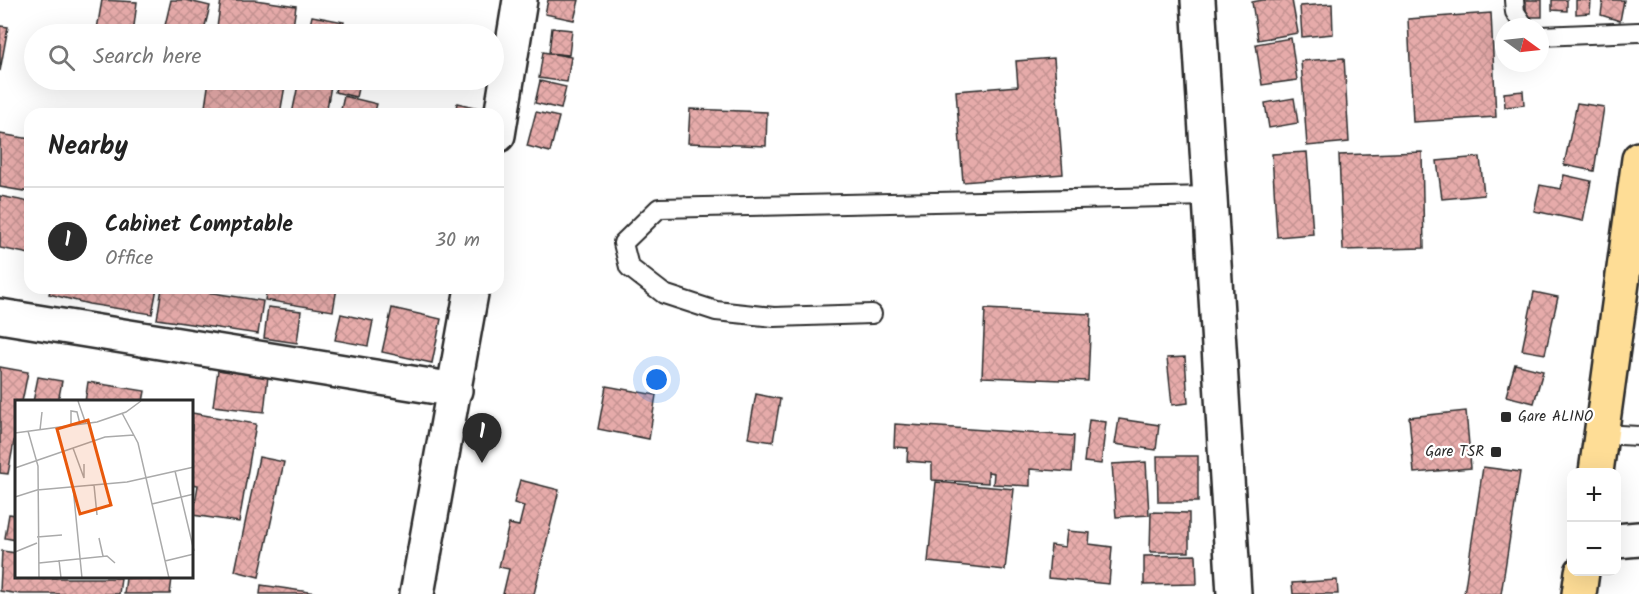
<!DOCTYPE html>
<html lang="en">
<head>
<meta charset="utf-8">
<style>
  :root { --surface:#fff; --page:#f2f2f2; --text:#222; --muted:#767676; --line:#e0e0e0; --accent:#2b2b2b }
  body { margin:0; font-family:Kalam,sans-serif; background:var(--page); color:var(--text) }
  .controls { position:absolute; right:18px; bottom:18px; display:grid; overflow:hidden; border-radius:12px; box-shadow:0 6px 24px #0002 }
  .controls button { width:54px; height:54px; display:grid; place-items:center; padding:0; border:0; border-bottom:2px solid var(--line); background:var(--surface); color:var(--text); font:30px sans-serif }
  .compass { position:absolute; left:1495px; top:18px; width:54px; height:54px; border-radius:50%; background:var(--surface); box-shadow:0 6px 24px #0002; rotate:105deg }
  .you { position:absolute; left:657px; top:380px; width:21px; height:21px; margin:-15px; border:4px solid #fff; border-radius:50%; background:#1a73e8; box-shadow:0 0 0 9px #1a73e833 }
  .badge { display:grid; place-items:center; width:39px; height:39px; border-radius:50%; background:var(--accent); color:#fff; font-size:20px; font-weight:700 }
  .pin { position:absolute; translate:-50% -50px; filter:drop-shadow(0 2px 3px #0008) }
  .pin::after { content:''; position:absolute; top:32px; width:21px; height:18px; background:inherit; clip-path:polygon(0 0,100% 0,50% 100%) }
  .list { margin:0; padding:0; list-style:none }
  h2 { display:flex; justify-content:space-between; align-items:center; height:78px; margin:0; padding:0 24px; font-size:26px }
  h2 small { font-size:20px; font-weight:400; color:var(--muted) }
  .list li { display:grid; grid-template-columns:39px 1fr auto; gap:18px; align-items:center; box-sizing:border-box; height:108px; padding:0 24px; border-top:2px solid var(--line) }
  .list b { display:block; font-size:22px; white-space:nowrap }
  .list p { margin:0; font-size:20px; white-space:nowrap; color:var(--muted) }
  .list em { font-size:20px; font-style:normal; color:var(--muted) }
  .icon { flex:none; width:33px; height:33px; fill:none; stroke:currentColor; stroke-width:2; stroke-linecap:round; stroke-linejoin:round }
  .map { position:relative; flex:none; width:1639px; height:594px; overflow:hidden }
  .search { position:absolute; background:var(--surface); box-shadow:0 6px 24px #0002; left:24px; top:24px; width:480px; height:66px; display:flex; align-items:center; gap:15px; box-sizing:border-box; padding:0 21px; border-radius:33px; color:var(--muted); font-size:22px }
  .panel { position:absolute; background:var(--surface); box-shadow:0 6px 24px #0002; left:24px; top:108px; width:480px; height:186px; border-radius:18px }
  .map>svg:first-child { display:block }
</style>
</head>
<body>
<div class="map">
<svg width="1639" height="594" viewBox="0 0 1639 594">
  <defs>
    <pattern id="building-cross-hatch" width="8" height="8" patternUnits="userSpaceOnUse" patternTransform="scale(1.5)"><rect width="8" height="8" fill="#e6abaa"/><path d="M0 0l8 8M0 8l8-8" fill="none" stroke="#c59392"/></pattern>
  </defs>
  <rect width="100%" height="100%" fill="#fff"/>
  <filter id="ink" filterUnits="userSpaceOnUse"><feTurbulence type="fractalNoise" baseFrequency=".0167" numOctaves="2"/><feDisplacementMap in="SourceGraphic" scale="12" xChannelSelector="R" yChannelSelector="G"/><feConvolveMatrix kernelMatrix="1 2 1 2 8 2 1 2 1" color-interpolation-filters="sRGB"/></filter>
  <g filter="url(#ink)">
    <!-- building -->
    <path fill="url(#building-cross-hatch)" stroke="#2b2b2b" stroke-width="1.5" d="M 102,0 L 137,2 L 133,34 L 97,29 Z
      M 171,0 L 185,0 L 210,6 L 203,34 L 163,34 Z
      M 221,0 L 255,0 L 296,6 L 292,34 L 216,34 Z
      M 548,0 L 579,0 L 574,20 L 545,14 Z
      M 1262,0 L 1292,0 L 1298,33 L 1258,40 L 1252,2 Z
      M 1526,0 L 1542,0 L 1542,17 L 1526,17 Z
      M 1552,0 L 1567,0 L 1567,11 L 1552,10 Z
      M 1576,0 L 1591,0 L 1590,13 L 1576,14 Z
      M 1603,0 L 1624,0 L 1620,21 L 1601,15 Z
      M 1332,4 L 1333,34 L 1302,37 L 1300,6 Z
      M 1491,13 L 1496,117 L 1413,122 L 1408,19 Z
      M 312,16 L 344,22 L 341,34 L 308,34 Z
      M 0,26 L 8,27 L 0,71 Z
      M 552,28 L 572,30 L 569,55 L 549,53 Z
      M 1291,38 L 1297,80 L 1262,85 L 1256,44 Z
      M 543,52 L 571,57 L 567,82 L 539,78 Z
      M 1054,58 L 1063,174 L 963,182 L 956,91 L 1018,86 L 1016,61 Z
      M 1344,58 L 1349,142 L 1307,146 L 1301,61 Z
      M 209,80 L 286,80 L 280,114 L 204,114 Z
      M 299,80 L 332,80 L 326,114 L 292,114 Z
      M 338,80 L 360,80 L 356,97 L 335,92 Z
      M 540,81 L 566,87 L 561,109 L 535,103 Z
      M 1523,91 L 1524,105 L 1505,107 L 1504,93 Z
      M 344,96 L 377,104 L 374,114 L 340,114 Z
      M 1294,98 L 1298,123 L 1269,128 L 1265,103 Z
      M 457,103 L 479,108 L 478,114 L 455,114 Z
      M 1577,103 L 1604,107 L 1594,171 L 1564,165 Z
      M 690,109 L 767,112 L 766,146 L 688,143 Z
      M 536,112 L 559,117 L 550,152 L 527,146 Z
      M 0,134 L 30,139 L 30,192 L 0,187 Z
      M 1307,152 L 1313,234 L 1277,237 L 1272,154 Z
      M 1422,152 L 1424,248 L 1343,250 L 1339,155 Z
      M 1480,157 L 1484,195 L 1442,199 L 1437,161 Z
      M 1564,175 L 1591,181 L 1583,221 L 1534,211 L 1540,185 L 1561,189 Z
      M 0,196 L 30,202 L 30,254 L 0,248 Z
      M 51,288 L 157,288 L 152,314 L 89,304 L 49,294 Z
      M 162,288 L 182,288 L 263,301 L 258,334 L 157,319 Z
      M 267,288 L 337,288 L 333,311 L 265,300 Z
      M 1534,292 L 1558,297 L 1545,354 L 1522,350 Z
      M 268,307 L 301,311 L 297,343 L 264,338 Z
      M 392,308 L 441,319 L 432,363 L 382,352 Z
      M 985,309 L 1091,314 L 1088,381 L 982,377 Z
      M 341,314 L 373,321 L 368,346 L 335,340 Z
      M 1185,357 L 1188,403 L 1172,405 L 1167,358 Z
      M 1515,364 L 1543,371 L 1534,403 L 1506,396 Z
      M 0,367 L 28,372 L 22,402 L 16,402 L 16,431 L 8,474 L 0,473 Z
      M 218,370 L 268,376 L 264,412 L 213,406 Z
      M 38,377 L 62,381 L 58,402 L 33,402 Z
      M 88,382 L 145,391 L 143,402 L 85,402 Z
      M 606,386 L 656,395 L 649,439 L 598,429 Z
      M 756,394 L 780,399 L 773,442 L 748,438 Z
      M 1466,411 L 1471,468 L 1414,473 L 1409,417 Z
      M 192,413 L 256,424 L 239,522 L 193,515 L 198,485 L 192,484 Z
      M 1119,419 L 1159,425 L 1156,450 L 1115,444 Z
      M 1089,420 L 1106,422 L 1101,464 L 1084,462 Z
      M 895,424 L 1074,436 L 1072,472 L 1030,469 L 1030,486 L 993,484 L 994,473 L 988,472 L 988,483 L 932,480 L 932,463 L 907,461 L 908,448 L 894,447 Z
      M 1157,456 L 1198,456 L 1198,502 L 1158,502 Z
      M 259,457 L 284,462 L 259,577 L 235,571 Z
      M 1146,462 L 1149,515 L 1116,517 L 1112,464 Z
      M 1483,467 L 1520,472 L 1501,594 L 1464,594 Z
      M 520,480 L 559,490 L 534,594 L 503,594 L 509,569 L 499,567 L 509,524 L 519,526 L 524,506 L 514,503 Z
      M 936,482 L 1014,489 L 1005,570 L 928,562 Z
      M 1151,512 L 1189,513 L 1189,552 L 1150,552 Z
      M 9,514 L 16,515 L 16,540 L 5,538 Z
      M 1067,531 L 1090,533 L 1089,544 L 1112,547 L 1109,584 L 1048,578 L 1051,545 L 1065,547 Z
      M 2,551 L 16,553 L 16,578 L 121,578 L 119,594 L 20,594 L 0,591 Z
      M 1196,555 L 1197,584 L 1144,585 L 1144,556 Z
      M 126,578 L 172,578 L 170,594 L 124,594 Z
      M 1337,580 L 1338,594 L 1293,594 L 1292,583 Z
      M 261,585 L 323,594 L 260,594 Z"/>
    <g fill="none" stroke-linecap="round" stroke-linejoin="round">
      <defs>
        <path id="lane" d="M 1514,0 L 1515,12 L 1525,27
          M 1540,36 L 1639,32
          M 872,314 L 774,317 L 716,311 L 664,294 L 629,267 L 623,243 L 659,208 L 1210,196
          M 1601,434 L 1639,436"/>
        <path id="street" d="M 1198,0 L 1234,594
          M 498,135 L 520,0
          M 0,316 L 455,390
          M 1616,541 L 1639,539
          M 417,594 L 472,288"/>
        <path id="primary" d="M 1596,472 L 1639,159
          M 1579,594 L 1582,572"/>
      </defs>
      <!-- lane casing -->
      <use href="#lane" stroke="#2b2b2b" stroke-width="22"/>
      <!-- street casing -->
      <use href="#street" stroke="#2b2b2b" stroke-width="38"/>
      <!-- primary casing -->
      <use href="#primary" stroke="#2b2b2b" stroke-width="38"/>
      <!-- lane -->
      <use href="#lane" stroke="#fff" stroke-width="18"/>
      <!-- street -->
      <use href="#street" stroke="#fff" stroke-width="33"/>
      <!-- primary -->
      <use href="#primary" stroke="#fedd96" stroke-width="33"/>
    </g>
  </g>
  <!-- markers -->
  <g fill="#2b2b2b" stroke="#fff" stroke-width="2">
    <rect x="1500" y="411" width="12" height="12" rx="3"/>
    <rect x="1490" y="446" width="12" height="12" rx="3"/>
  </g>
  <g text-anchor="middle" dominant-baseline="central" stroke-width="4.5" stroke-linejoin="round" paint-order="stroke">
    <!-- poi labels -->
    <g font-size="15" fill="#2b2b2b" stroke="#fff" text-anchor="start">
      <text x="1518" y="417">Gare ALINO</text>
      <text x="1484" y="452" text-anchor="end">Gare TSR</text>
    </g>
  </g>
  <!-- overview -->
  <g transform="translate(15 400)">
    <rect width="178" height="178" fill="#fff"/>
    <path fill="none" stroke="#aaa" stroke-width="1.5" d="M 63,1 L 71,24M 107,13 L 123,43 L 154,178M 56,26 L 56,11 L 62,12 L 65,24M 25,30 L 27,12M 13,31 L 23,66 L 24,178M 0,33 L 82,22 L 111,12 L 126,1M 58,48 L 69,78 L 69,64M 0,68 L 90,37 L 119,35M 160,71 L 179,151M 79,85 L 82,115M 58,87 L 67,178M 0,97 L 22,90 L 112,82 L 179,67M 137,104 L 179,94M 22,137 L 47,135M 84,138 L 88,156M 0,152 L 22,143M 44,160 L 46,178M 150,161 L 179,154M 24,163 L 92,156 L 100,163"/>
    <path fill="#e8590c" fill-opacity="0.15" stroke="#e8590c" stroke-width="3" d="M 73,20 L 96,105 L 65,114 L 42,29 Z"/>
    <rect width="178" height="178" fill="none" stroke="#2b2b2b" stroke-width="3"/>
  </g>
</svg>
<div class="controls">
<button>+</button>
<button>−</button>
</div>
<svg class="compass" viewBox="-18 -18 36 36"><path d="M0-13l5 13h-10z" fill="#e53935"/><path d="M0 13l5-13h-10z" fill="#767676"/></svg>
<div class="you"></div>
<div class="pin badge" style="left:482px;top:463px">1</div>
<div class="search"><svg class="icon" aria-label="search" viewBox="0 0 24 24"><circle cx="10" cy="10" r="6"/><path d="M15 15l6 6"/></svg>Search here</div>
<section class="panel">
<h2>Nearby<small></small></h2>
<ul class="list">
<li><span class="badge">1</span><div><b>Cabinet Comptable</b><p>Office</p></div><em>30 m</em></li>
</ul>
</section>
</div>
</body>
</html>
